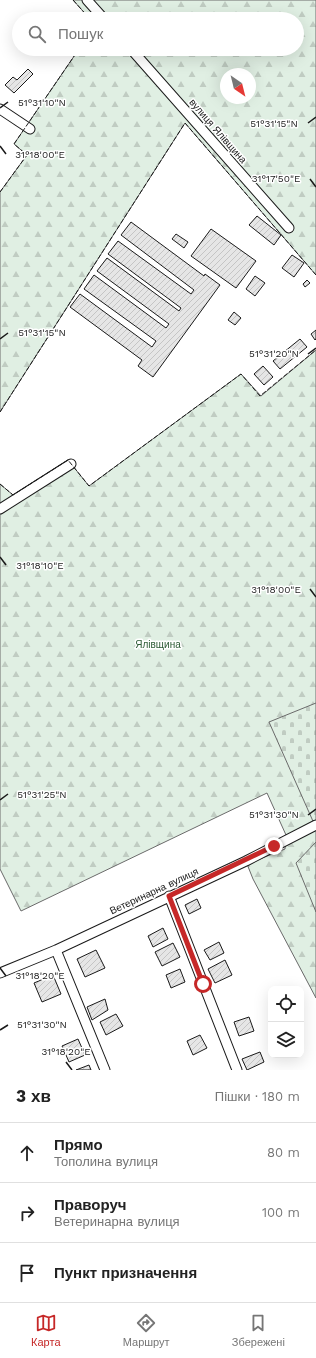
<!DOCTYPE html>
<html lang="uk">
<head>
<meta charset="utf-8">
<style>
  :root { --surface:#fff; --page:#f6f6f6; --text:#222; --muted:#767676; --line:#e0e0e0; --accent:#c62828 }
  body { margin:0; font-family:"Work Sans",sans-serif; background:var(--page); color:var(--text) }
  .controls { position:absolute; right:12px; bottom:12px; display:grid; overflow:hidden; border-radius:8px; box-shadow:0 4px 16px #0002 }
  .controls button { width:36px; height:36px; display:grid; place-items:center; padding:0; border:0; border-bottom:1px solid var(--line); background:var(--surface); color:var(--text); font:20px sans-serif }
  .compass { position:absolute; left:220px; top:68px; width:36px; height:36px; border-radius:50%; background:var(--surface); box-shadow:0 4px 16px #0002; rotate:145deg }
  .stop { position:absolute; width:12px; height:12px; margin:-9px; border:3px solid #c62828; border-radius:50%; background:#fff }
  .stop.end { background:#c62828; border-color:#fff; box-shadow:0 1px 4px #0008 }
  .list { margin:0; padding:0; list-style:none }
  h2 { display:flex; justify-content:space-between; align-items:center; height:52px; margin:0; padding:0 16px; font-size:17px }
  h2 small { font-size:13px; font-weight:400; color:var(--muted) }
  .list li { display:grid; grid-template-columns:26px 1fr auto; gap:12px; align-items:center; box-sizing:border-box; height:60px; padding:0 16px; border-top:1px solid var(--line) }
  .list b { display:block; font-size:15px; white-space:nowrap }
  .list p { margin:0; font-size:13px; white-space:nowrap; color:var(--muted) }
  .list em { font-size:13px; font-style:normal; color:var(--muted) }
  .icon { flex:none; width:22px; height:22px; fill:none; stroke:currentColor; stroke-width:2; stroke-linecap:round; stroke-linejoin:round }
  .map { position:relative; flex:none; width:316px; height:1070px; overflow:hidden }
  .search { position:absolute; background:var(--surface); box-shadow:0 4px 16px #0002; left:12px; right:12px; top:12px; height:44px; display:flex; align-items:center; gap:10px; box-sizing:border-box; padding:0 14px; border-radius:22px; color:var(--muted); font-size:15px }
  .sheet { height:232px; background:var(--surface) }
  nav { display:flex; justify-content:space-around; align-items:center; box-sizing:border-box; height:56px; border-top:1px solid var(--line); background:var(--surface); font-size:11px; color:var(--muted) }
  nav a { display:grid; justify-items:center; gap:2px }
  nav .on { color:var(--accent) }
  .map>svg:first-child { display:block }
</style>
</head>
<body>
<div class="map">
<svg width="316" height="1070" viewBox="0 0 316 1070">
  <defs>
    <pattern id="forest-firs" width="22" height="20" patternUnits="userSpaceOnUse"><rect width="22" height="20" fill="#e0efe3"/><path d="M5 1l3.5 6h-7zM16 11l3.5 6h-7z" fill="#c0ccc2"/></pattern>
    <pattern id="cemetery-stones" width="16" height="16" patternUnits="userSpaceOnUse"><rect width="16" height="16" fill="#e0efe3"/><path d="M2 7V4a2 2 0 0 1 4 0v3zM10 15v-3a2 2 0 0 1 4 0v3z" fill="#c0ccc2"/></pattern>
    <pattern id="building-hatch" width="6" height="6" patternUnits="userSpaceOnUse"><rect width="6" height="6" fill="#e6e6e6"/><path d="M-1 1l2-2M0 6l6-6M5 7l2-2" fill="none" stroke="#c5c5c5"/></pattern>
  </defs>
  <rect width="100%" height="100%" fill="#fff"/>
  <!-- forest -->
  <path fill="url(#forest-firs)" stroke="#6a6a6a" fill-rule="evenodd" d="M 73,0 L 316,0 L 316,275 L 185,123 L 0,412 L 0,192 L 27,155 L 14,144 L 79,49 L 297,49 L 297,19 L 90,19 ZM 226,74 L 250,74 L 250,98 L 226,98 Z
    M 316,350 L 316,998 L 253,879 L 247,864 L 285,849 L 286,835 L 267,793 L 21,911 L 0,869 L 0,484 L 13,495 L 68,460 L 89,486 L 241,374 L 261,396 Z"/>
  <!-- cemetery -->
  <path fill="url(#cemetery-stones)" stroke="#6a6a6a" d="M 316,703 L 316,828 L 269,722 Z
    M 316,842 L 316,912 L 296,863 Z"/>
  <!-- building -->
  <path fill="url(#building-hatch)" stroke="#1a1a1a" d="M 28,69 L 33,74 L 14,93 L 5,85 L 13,77 L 17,80 Z
    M 257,216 L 281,235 L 274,245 L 249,225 Z
    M 131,222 L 204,276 L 205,274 L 220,285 L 153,377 L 138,366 L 142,360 L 70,307 L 80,294 L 152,347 L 156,341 L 84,289 L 94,275 L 166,328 L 169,324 L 97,271 L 107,258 L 179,311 L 181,308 L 108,254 L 118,241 L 191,294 L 194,290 L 121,235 Z
    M 211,229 L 256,261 L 236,288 L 191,256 Z
    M 176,234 L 188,242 L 184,248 L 172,239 Z
    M 292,255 L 304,263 L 294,277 L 282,268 Z
    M 255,276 L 265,283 L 255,296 L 246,289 Z
    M 307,280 L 310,283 L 305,287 L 303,284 Z
    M 234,312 L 241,318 L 235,325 L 228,320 Z
    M 316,330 L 316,339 L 315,340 L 311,334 Z
    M 300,339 L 307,347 L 280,369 L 273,361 Z
    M 263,366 L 273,377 L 264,385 L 254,374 Z
    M 197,899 L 201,908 L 189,914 L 185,905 Z
    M 163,928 L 168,939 L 153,947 L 148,936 Z
    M 219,942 L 224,953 L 210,960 L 204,950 Z
    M 173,943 L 180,957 L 162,966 L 155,952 Z
    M 96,950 L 105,968 L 85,977 L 77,959 Z
    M 225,960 L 232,975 L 215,983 L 208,969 Z
    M 180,969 L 185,982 L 171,988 L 166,975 Z
    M 53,975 L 61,994 L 42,1002 L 34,983 Z
    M 105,999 L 108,1010 L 92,1020 L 87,1007 Z
    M 116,1014 L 123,1026 L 106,1035 L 100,1022 Z
    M 249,1017 L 254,1031 L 239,1036 L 234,1022 Z
    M 200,1035 L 207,1048 L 193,1055 L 187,1041 Z
    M 78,1039 L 85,1055 L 69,1062 L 62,1046 Z
    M 260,1052 L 264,1062 L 247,1070 L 242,1059 Z
    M 89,1065 L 91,1070 L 76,1070 Z"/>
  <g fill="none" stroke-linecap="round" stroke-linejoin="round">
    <defs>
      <path id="minor" d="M 87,0 L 104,19
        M 131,49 L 289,228
        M 0,109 L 30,129
        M 0,509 L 71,464
        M 169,896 L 237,1070
        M 56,950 L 105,1070
        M 0,973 L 56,950 L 246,861 L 316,825"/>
    </defs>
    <!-- minor casing -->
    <use href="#minor" stroke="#1a1a1a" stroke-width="11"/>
    <!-- minor -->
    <use href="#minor" stroke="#fff" stroke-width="9"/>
    <!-- fence -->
    <path stroke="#1a1a1a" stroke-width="1" stroke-dasharray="5 2" stroke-linecap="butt" d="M 73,0 L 90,19
      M 0,192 L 27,155 L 14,144 L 79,49
      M 0,412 L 185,123 L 316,275
      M 0,484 L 13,495 L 68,460 L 89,486 L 241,374 L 260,396 L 316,350"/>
  </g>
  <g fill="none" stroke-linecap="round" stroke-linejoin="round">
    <!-- route -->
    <path stroke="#c62828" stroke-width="5" d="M 203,984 L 169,896 L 274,846"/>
  </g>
  <!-- ticks -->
  <path fill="none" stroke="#1a1a1a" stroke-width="1.5" d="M 0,108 L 8,102M 308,123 L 316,117M 0,146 L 6,154M 310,179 L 316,187M 0,339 L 8,333M 308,354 L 316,348M 0,557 L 6,565M 310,589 L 316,597M 0,800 L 8,794M 308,815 L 316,809M 0,968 L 6,976M 0,1030 L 8,1025M 66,1062 L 72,1070"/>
  <g text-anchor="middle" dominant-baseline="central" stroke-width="3" stroke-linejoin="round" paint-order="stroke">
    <!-- street labels -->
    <g font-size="10" fill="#1a1a1a" stroke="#fff">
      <text transform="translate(218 131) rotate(49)">вулиця Ялівщина</text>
      <text transform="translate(154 891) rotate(-25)">Ветеринарна вулиця</text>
    </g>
    <!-- park labels -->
    <g font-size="10" fill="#2b5a34" stroke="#fff">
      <text x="158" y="644">Ялівщина</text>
    </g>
  </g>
  <g font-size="10" text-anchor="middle" fill="#1a1a1a" stroke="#fff" stroke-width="3" stroke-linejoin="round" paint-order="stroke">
    <text x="42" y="106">51°31'10"N</text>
    <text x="274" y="127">51°31'15"N</text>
    <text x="40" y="158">31°18'00"E</text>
    <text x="276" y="182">31°17'50"E</text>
    <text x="42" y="336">51°31'15"N</text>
    <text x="274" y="357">51°31'20"N</text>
    <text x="40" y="569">31°18'10"E</text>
    <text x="276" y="593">31°18'00"E</text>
    <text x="42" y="798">51°31'25"N</text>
    <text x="274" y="818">51°31'30"N</text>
    <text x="40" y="979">31°18'20"E</text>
    <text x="42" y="1028">51°31'30"N</text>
    <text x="66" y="1055">31°18'20"E</text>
  </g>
</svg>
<div class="controls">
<button><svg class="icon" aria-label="locate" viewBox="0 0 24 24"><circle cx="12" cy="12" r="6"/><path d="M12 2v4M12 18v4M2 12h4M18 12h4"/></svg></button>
<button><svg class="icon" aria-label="layers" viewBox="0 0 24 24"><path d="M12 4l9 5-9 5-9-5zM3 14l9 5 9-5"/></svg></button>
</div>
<svg class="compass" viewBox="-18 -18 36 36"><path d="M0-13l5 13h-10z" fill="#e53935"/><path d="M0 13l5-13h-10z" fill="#767676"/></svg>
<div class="stop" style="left:203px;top:984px"></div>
<div class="stop end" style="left:274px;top:846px"></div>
<div class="search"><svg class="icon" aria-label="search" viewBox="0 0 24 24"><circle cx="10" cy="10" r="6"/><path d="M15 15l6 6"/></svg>Пошук</div>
</div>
<section class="sheet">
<h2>3 хв<small>Пішки · 180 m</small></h2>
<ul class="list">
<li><svg class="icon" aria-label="ahead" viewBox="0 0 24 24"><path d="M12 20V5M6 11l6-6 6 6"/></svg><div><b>Прямо</b><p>Тополина вулиця</p></div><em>80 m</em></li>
<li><svg class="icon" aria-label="right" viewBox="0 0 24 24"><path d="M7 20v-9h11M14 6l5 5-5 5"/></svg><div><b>Праворуч</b><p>Ветеринарна вулиця</p></div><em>100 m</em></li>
<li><svg class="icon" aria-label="arrive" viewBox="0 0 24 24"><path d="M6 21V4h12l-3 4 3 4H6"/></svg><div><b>Пункт призначення</b></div></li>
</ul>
</section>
<nav>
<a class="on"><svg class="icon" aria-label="map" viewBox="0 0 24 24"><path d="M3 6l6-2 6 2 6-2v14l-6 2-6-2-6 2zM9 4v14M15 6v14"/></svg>Карта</a>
<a><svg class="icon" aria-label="directions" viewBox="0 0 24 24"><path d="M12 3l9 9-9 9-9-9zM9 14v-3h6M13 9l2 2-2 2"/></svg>Маршрут</a>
<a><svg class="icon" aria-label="saved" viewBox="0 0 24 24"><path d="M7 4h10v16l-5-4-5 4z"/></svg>Збережені</a>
</nav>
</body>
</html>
